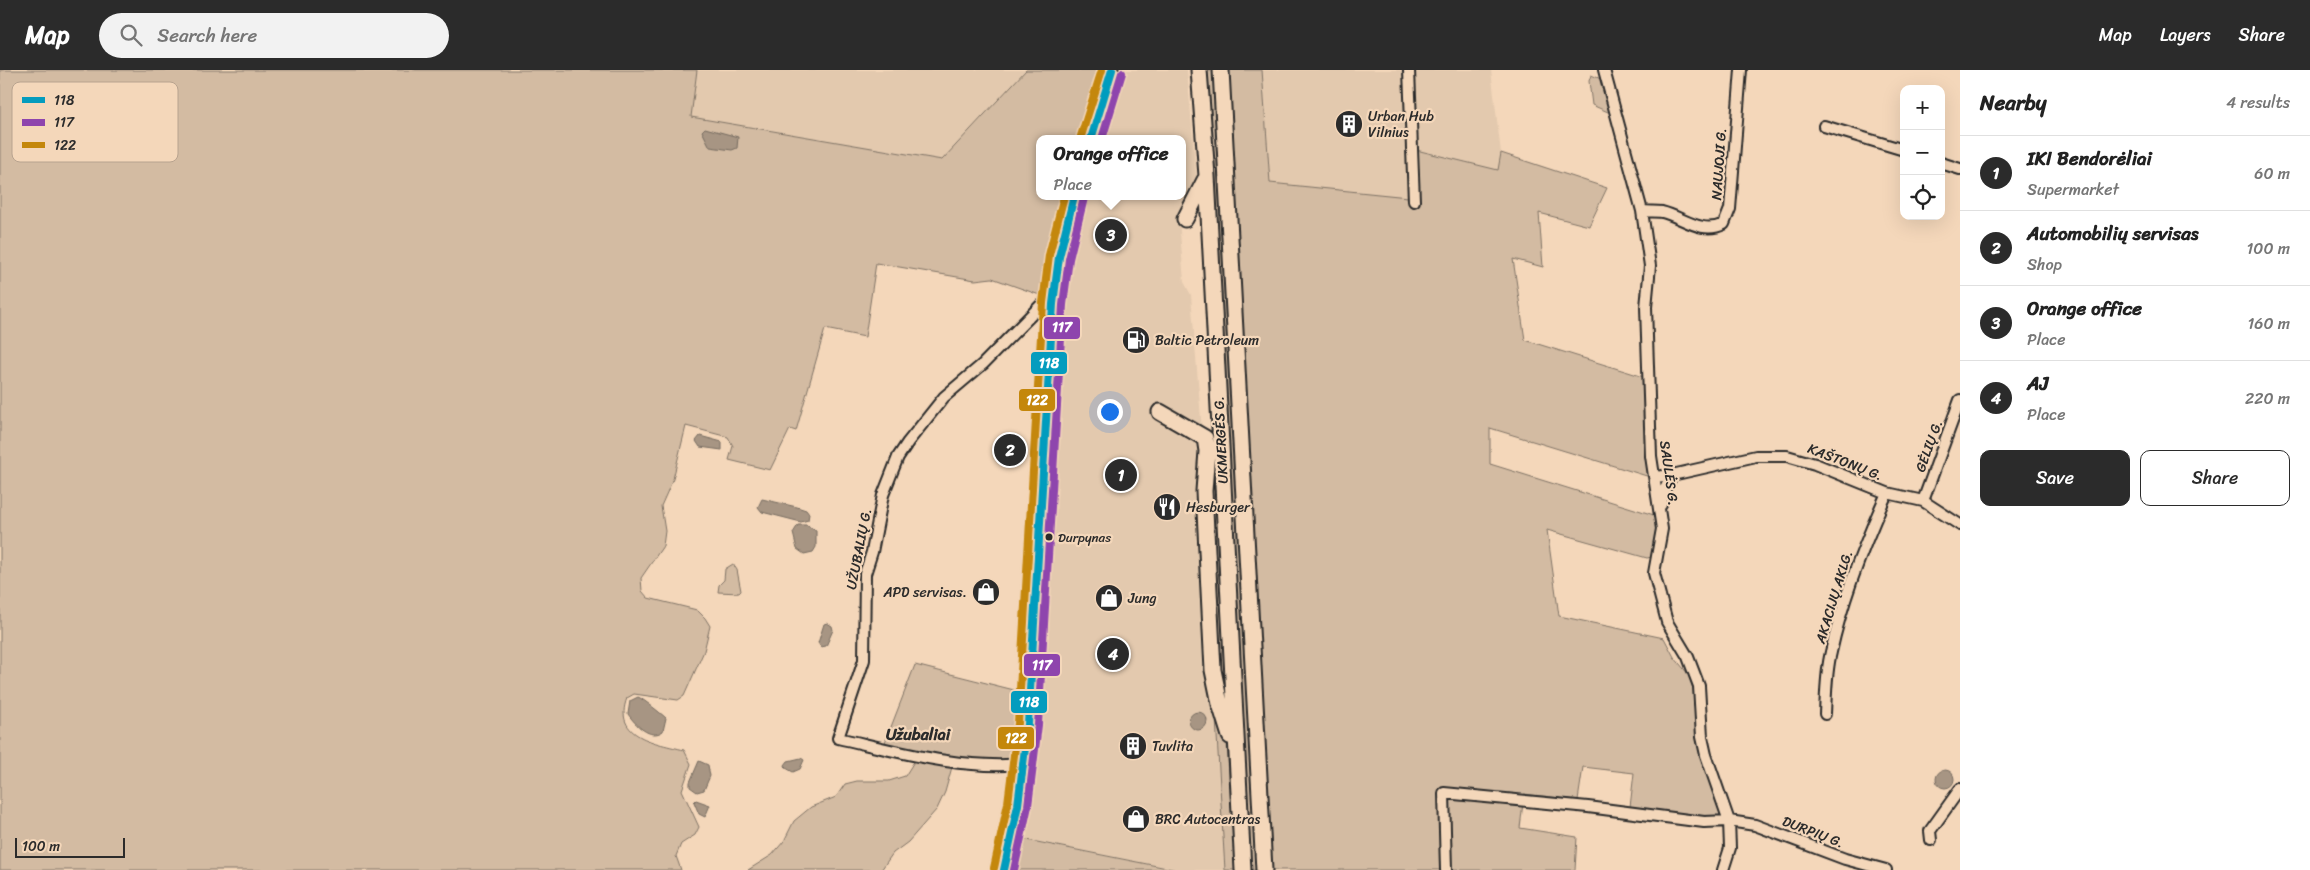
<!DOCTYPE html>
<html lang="en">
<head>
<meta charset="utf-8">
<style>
  :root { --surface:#fff; --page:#f2f2f2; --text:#222; --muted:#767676; --line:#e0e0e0; --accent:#2b2b2b }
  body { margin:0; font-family:Sriracha,sans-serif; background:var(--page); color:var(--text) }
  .controls { position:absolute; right:15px; top:15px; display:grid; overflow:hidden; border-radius:10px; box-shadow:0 5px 20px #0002 }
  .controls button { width:45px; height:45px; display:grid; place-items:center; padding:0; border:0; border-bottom:1px solid var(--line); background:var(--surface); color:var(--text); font:25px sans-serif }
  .scale { position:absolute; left:15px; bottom:12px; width:110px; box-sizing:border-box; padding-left:5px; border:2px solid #2b2b2b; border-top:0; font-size:14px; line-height:18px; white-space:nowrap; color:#2b2b2b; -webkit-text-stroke:4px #f4d7ba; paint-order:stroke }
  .you { position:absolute; left:1109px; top:341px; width:18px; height:18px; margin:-12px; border:4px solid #fff; border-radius:50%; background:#1a73e8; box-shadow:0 0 0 8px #1a73e833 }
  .badge { display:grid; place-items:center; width:32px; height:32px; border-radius:50%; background:var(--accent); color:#fff; font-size:16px; font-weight:700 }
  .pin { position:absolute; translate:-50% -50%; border:2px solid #fff; box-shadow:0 1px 5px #0006 }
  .popup { position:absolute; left:1036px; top:65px; width:150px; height:65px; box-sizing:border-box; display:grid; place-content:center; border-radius:10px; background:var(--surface); filter:drop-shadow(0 1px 4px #0005); font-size:16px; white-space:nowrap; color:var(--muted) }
  .popup b { font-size:19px; color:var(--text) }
  .popup::after { content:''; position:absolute; left:50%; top:100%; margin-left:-10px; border:10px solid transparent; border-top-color:var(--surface) }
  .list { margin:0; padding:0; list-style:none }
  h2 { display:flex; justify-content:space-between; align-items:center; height:65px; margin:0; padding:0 20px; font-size:21px }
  h2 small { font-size:16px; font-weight:400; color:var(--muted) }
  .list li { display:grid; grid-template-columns:32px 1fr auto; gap:15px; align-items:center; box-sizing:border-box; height:75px; padding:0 20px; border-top:1px solid var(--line) }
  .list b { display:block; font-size:19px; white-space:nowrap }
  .list p { margin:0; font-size:16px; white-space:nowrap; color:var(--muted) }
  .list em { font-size:16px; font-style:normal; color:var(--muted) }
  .actions { display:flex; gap:10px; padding:15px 20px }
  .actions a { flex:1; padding:11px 0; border:1px solid var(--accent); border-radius:10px; text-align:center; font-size:18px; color:var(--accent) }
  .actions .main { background:var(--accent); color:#fff }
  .icon { flex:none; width:28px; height:28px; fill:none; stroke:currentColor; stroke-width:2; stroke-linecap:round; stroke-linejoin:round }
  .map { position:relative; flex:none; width:1960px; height:800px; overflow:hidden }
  header { display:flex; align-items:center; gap:30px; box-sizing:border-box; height:70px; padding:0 25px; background:var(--accent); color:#fff }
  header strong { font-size:24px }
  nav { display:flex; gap:28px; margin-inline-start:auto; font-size:18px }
  .search { width:350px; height:45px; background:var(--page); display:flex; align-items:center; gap:12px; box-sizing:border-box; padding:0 18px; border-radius:28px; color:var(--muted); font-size:19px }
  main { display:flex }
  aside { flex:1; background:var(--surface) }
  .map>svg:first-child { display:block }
</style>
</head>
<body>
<header>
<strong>Map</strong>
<div class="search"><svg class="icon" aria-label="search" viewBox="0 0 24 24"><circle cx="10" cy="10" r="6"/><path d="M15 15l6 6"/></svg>Search here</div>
<nav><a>Map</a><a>Layers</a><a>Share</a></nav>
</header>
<main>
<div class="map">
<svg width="1960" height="800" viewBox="0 0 1960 800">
  <rect width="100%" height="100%" fill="#f4d7ba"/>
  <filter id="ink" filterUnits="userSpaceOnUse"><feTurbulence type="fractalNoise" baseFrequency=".02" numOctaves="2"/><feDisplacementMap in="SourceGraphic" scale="10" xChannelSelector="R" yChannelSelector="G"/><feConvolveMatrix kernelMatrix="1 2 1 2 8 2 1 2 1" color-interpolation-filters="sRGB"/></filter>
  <g filter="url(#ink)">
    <!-- built -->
    <path fill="#e3c9ae" d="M 697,0 L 1026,0 L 942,90 L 691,47 Z
      M 1116,0 L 1187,0 L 1197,112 L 1179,149 L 1184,212 L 1191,225 L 1202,361 L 1225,800 L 1177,800 L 1017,768 L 1029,701 L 1035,631 L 1060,207 L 1079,126 L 1182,126 L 1182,69 L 1096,69 Z
      M 1262,0 L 1491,0 L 1501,83 L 1499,101 L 1416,80 L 1418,129 L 1270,113 Z"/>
    <!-- green -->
    <path fill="#d3bba2" stroke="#7f7366" d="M 0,0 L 697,0 L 691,47 L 942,90 L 1026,0 L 1099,0 L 1079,69 L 1040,69 L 1040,126 L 1062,126 L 1050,183 L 1048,228 L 992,208 L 975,210 L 876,193 L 865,267 L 825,259 L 796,361 L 790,359 L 770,400 L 729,390 L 733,376 L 728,367 L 686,356 L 673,409 L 661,436 L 665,461 L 663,476 L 641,508 L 642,521 L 648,528 L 697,540 L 705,548 L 710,556 L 704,581 L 684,626 L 678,630 L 634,624 L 627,628 C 612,668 657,673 684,680 L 691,694 L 682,720 L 699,757 L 695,765 L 681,774 L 676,786 L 681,800 L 0,800 Z
      M 1205,0 L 1214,0 L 1259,800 L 1248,800 Z
      M 1229,0 L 1262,0 L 1270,113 L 1418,128 L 1416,80 L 1498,100 L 1501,83 L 1607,118 L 1589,156 L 1539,143 L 1543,197 L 1513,189 L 1525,270 L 1644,307 L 1650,407 L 1490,358 L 1490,394 L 1654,445 L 1657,462 L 1652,487 L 1647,488 L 1547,460 L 1559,546 L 1664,568 L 1674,587 L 1689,605 L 1693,619 L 1697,673 L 1722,748 L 1630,737 L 1634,703 L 1583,697 L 1578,730 L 1524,724 L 1520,758 L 1577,767 L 1575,800 L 1272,800 Z
      M 1591,5 L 1601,9 L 1610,41 L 1608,42 L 1592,35 L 1589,11 Z
      M 733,494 L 737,500 L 741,521 L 739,523 L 718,522 L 719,515 L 724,510 L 725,499 Z
      M 915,595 L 1022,622 L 1017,698 L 952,697 L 945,722 L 937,739 L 908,772 L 893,783 L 881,800 L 748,800 L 772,785 L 784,771 L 794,751 L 811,737 L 836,727 L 845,714 L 857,711 L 889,711 L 905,706 L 915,690 L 884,675 Z
      M 1215,632 L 1226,658 L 1235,800 L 1225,800 Z
      M 1017,768 L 1177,800 L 1010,800 Z"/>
    <!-- water -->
    <path fill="#a79583" stroke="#756b60" d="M 705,58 L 738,67 L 737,78 L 732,80 L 710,77 L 702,61 Z
      M 700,366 L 722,372 L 722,380 L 700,377 L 696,371 Z
      M 762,429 L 797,437 L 806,440 L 809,444 L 808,450 L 801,452 L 762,442 L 758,437 Z
      M 798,455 L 806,455 L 816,461 L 816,477 L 813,482 L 804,484 L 797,479 L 793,463 Z
      M 827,553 L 832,556 L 833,560 L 826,576 L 821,577 L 818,573 L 824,554 Z
      M 638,627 C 642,628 663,645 666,648 L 663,661 C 650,671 635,654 628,644 L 630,631 Z
      M1189 651a9 9 0 1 1 18 0a9 9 0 1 1-18 0Z
      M 801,688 L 804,690 L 800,699 L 793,702 L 786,698 L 785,695 L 788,691 Z
      M 699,691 L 708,695 L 710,706 L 704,720 L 697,722 L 690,717 L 690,712 Z
      M1936 709a9 9 0 1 1 18 0a9 9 0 1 1-18 0Z
      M 696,730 L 710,735 L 705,747 L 699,744 L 694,732 Z"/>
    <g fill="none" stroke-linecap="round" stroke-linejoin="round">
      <defs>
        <path id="minor" d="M 1409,0 L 1414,131
          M 1604,0 L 1642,141 L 1650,196 L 1646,237 L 1651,386 L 1662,459 L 1654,503 L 1667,552 L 1688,587 L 1699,616 L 1702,667 L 1706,685 L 1729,751 L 1730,778 L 1723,800
          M 1824,56 L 1904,80
          M 1941,93 L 1960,99
          M 1642,141 C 1649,142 1656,141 1662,142 C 1683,147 1701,165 1724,154 L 1730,139 L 1741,0
          M 1655,407 L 1672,405 L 1756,386 L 1787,386 L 1815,394 L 1887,423 L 1923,431 L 1960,455
          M 1923,431 L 1960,330
          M 1661,435 L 1665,419 L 1672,405
          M 1825,644 C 1826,623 1826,602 1831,582 C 1843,527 1864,474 1887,423
          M 1024,694 C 961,700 900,682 838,668 L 864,590 L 865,504 L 872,482 L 883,425 L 898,387 L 908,372 L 944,327 L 983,294 L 1043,233 L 1053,234
          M 1931,770 L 1930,761 L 1960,719
          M 1446,800 L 1444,723 L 1588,737 L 1704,752 L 1729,751 L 1755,755 L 1845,789 L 1886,800"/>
        <path id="major" d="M 1091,69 L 1112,0
          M 1004,800 L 1018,735 L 1028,654 L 1053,234 L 1059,187 L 1074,126"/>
        <path id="highway" d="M 1199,0 L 1207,106 L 1243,800
          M 1221,0 L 1264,800
          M 1185,149 L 1205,110
          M 1160,342 L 1205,368 L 1207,381 L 1204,421 L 1213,600 L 1220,634 L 1230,666"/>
      </defs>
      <!-- minor casing -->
      <use href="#minor" stroke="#2b2b2b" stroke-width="14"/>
      <!-- major casing -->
      <use href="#major" stroke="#2b2b2b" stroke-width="16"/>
      <!-- highway casing -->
      <use href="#highway" stroke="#2b2b2b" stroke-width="19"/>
      <!-- minor -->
      <use href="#minor" stroke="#f4d7ba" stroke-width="10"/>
      <!-- major -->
      <use href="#major" stroke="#f4d7ba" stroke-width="12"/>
      <!-- highway -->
      <use href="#highway" stroke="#f4d7ba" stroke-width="15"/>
      <defs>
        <path id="bus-1" d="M 1091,69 L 1112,0
          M 1004,800 L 1018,735 L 1028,654 L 1053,234 L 1059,187 L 1074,126"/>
        <path id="bus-2" d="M 1102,69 L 1122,3
          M 1014,800 L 1028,736 L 1038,655 L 1063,235 L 1069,189 L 1084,128"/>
        <path id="bus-3" d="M 1081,66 L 1102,0
          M 994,798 L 1008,733 L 1018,653 L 1043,233 L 1049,185 L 1064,126"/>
      </defs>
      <!-- bus-1 casing -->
      <use href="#bus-1" stroke="#f4d7ba" stroke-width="11"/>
      <!-- bus-2 casing -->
      <use href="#bus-2" stroke="#f4d7ba" stroke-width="11"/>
      <!-- bus-3 casing -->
      <use href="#bus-3" stroke="#f4d7ba" stroke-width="11"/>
      <!-- bus-1 -->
      <use href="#bus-1" stroke="#049cbe" stroke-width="8"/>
      <!-- bus-2 -->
      <use href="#bus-2" stroke="#8e44ad" stroke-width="8"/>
      <!-- bus-3 -->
      <use href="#bus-3" stroke="#c4870b" stroke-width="8"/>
    </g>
  </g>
  <!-- icons -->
  <defs>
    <symbol id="building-disc" viewBox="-11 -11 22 22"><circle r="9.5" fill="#2b2b2b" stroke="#f4d7ba"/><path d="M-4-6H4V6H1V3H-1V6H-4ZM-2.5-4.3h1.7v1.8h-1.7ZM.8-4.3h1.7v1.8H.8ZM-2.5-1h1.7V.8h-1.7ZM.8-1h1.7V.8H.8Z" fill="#fff"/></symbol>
    <symbol id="fuel-disc" viewBox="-11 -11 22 22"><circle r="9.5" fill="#2b2b2b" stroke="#f4d7ba"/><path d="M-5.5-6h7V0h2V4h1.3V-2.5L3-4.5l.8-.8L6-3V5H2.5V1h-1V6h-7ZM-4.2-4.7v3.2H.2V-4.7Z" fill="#fff"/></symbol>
    <symbol id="restaurant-disc" viewBox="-11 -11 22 22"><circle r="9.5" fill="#2b2b2b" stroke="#f4d7ba"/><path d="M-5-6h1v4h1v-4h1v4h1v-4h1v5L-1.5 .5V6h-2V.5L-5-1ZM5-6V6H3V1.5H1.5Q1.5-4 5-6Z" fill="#fff"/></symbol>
    <symbol id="shop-disc" viewBox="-11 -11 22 22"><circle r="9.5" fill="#2b2b2b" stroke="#f4d7ba"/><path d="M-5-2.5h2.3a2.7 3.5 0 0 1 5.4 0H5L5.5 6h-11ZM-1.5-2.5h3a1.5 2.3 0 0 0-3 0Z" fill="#fff"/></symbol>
  </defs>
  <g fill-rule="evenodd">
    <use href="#building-disc" x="1333" y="38" width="32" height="32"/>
    <use href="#fuel-disc" x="1120" y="254" width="32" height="32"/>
    <use href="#restaurant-disc" x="1151" y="421" width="32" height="32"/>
    <use href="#shop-disc" x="970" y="506" width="32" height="32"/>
    <use href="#shop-disc" x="1093" y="512" width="32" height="32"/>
    <use href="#building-disc" x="1117" y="660" width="32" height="32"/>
    <use href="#shop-disc" x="1120" y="733" width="32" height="32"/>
  </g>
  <!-- markers -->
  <circle fill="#2b2b2b" stroke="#f4d7ba" stroke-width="2" cx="1049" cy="467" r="4.5"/>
  <g text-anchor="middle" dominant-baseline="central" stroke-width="4.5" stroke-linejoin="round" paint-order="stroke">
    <!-- bus labels -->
    <g font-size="13" fill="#2b2b2b" stroke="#f4d7ba" text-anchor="start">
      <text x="1058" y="467">Durpynas</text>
    </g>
    <!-- poi labels -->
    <g font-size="14" fill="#2b2b2b" stroke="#f4d7ba" text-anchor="start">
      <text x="1368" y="46">Urban Hub<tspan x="1368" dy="16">Vilnius</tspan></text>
      <text x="1155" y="270">Baltic Petroleum</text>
      <text x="1186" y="437">Hesburger</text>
      <text x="967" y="522" text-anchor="end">APD servisas.</text>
      <text x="1128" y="528">Jung</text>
      <text x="1152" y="676">Tuvlita</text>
      <text x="1155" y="749">BRC Autocentras</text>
    </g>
    <!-- street labels -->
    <g font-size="14" fill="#2b2b2b" stroke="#f4d7ba">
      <text transform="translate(1719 94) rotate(-86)">NAUJOJI G.</text>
      <text transform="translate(1221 370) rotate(-93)">UKMERGĖS G.</text>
      <text transform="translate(1929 376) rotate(-70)">GĖLIŲ G.</text>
      <text transform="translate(1845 392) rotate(21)">KAŠTONŲ G.</text>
      <text transform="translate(1669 403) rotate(82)">SAULĖS G.</text>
      <text transform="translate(859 479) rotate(-79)">UŽUBALIŲ G.</text>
      <text transform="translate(1834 527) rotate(-73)">AKACIJŲ AKLG.</text>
      <text transform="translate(1813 762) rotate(21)">DURPIŲ G.</text>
    </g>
    <!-- quarter labels -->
    <g font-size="16" font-weight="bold" fill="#2b2b2b" stroke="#f4d7ba">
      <text x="918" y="664">Užubaliai</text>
    </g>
  </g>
  <!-- legend -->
  <rect x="12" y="12" width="166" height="80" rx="8" fill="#f4d7ba" stroke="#b8a38f" stroke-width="1"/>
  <rect x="22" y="27" width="23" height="6" fill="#049cbe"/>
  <rect x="22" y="49" width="23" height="7" fill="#8e44ad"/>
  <rect x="22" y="72" width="23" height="6" fill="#c4870b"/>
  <g font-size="14" fill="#2b2b2b">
    <text x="54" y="35">118</text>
    <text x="54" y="57">117</text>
    <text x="54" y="80">122</text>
  </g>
  <g stroke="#f4d7ba" stroke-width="2">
    <rect x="1043" y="246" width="38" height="24" rx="5" fill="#8e44ad"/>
    <rect x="1030" y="281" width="38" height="24" rx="5" fill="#049cbe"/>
    <rect x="1018" y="318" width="38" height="24" rx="5" fill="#c4870b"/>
    <rect x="1023" y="583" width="38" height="24" rx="5" fill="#8e44ad"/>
    <rect x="1010" y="620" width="38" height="24" rx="5" fill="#049cbe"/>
    <rect x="997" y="656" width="38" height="24" rx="5" fill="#c4870b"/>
  </g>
  <g font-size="14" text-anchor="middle" font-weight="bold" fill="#fff">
    <text x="1062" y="262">117</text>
    <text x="1049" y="298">118</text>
    <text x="1037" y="335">122</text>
    <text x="1042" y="600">117</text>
    <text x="1029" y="637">118</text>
    <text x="1016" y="673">122</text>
  </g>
</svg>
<div class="controls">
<button>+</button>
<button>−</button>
<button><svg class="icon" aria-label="locate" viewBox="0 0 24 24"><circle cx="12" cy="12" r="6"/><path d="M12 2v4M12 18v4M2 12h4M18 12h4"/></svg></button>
</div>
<div class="scale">100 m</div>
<div class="you"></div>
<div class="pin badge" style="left:1121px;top:405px">1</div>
<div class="pin badge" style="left:1010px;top:380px">2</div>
<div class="pin badge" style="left:1111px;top:165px">3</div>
<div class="popup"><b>Orange office</b>Place</div>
<div class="pin badge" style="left:1113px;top:584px">4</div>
</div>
<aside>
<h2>Nearby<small>4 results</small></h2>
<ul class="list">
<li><span class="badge">1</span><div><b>IKI Bendorėliai</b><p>Supermarket</p></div><em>60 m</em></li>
<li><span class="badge">2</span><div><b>Automobilių servisas</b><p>Shop</p></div><em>100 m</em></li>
<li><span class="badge">3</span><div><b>Orange office</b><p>Place</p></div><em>160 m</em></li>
<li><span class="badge">4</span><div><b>AJ</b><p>Place</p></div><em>220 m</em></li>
</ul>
<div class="actions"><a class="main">Save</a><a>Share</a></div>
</aside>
</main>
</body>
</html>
